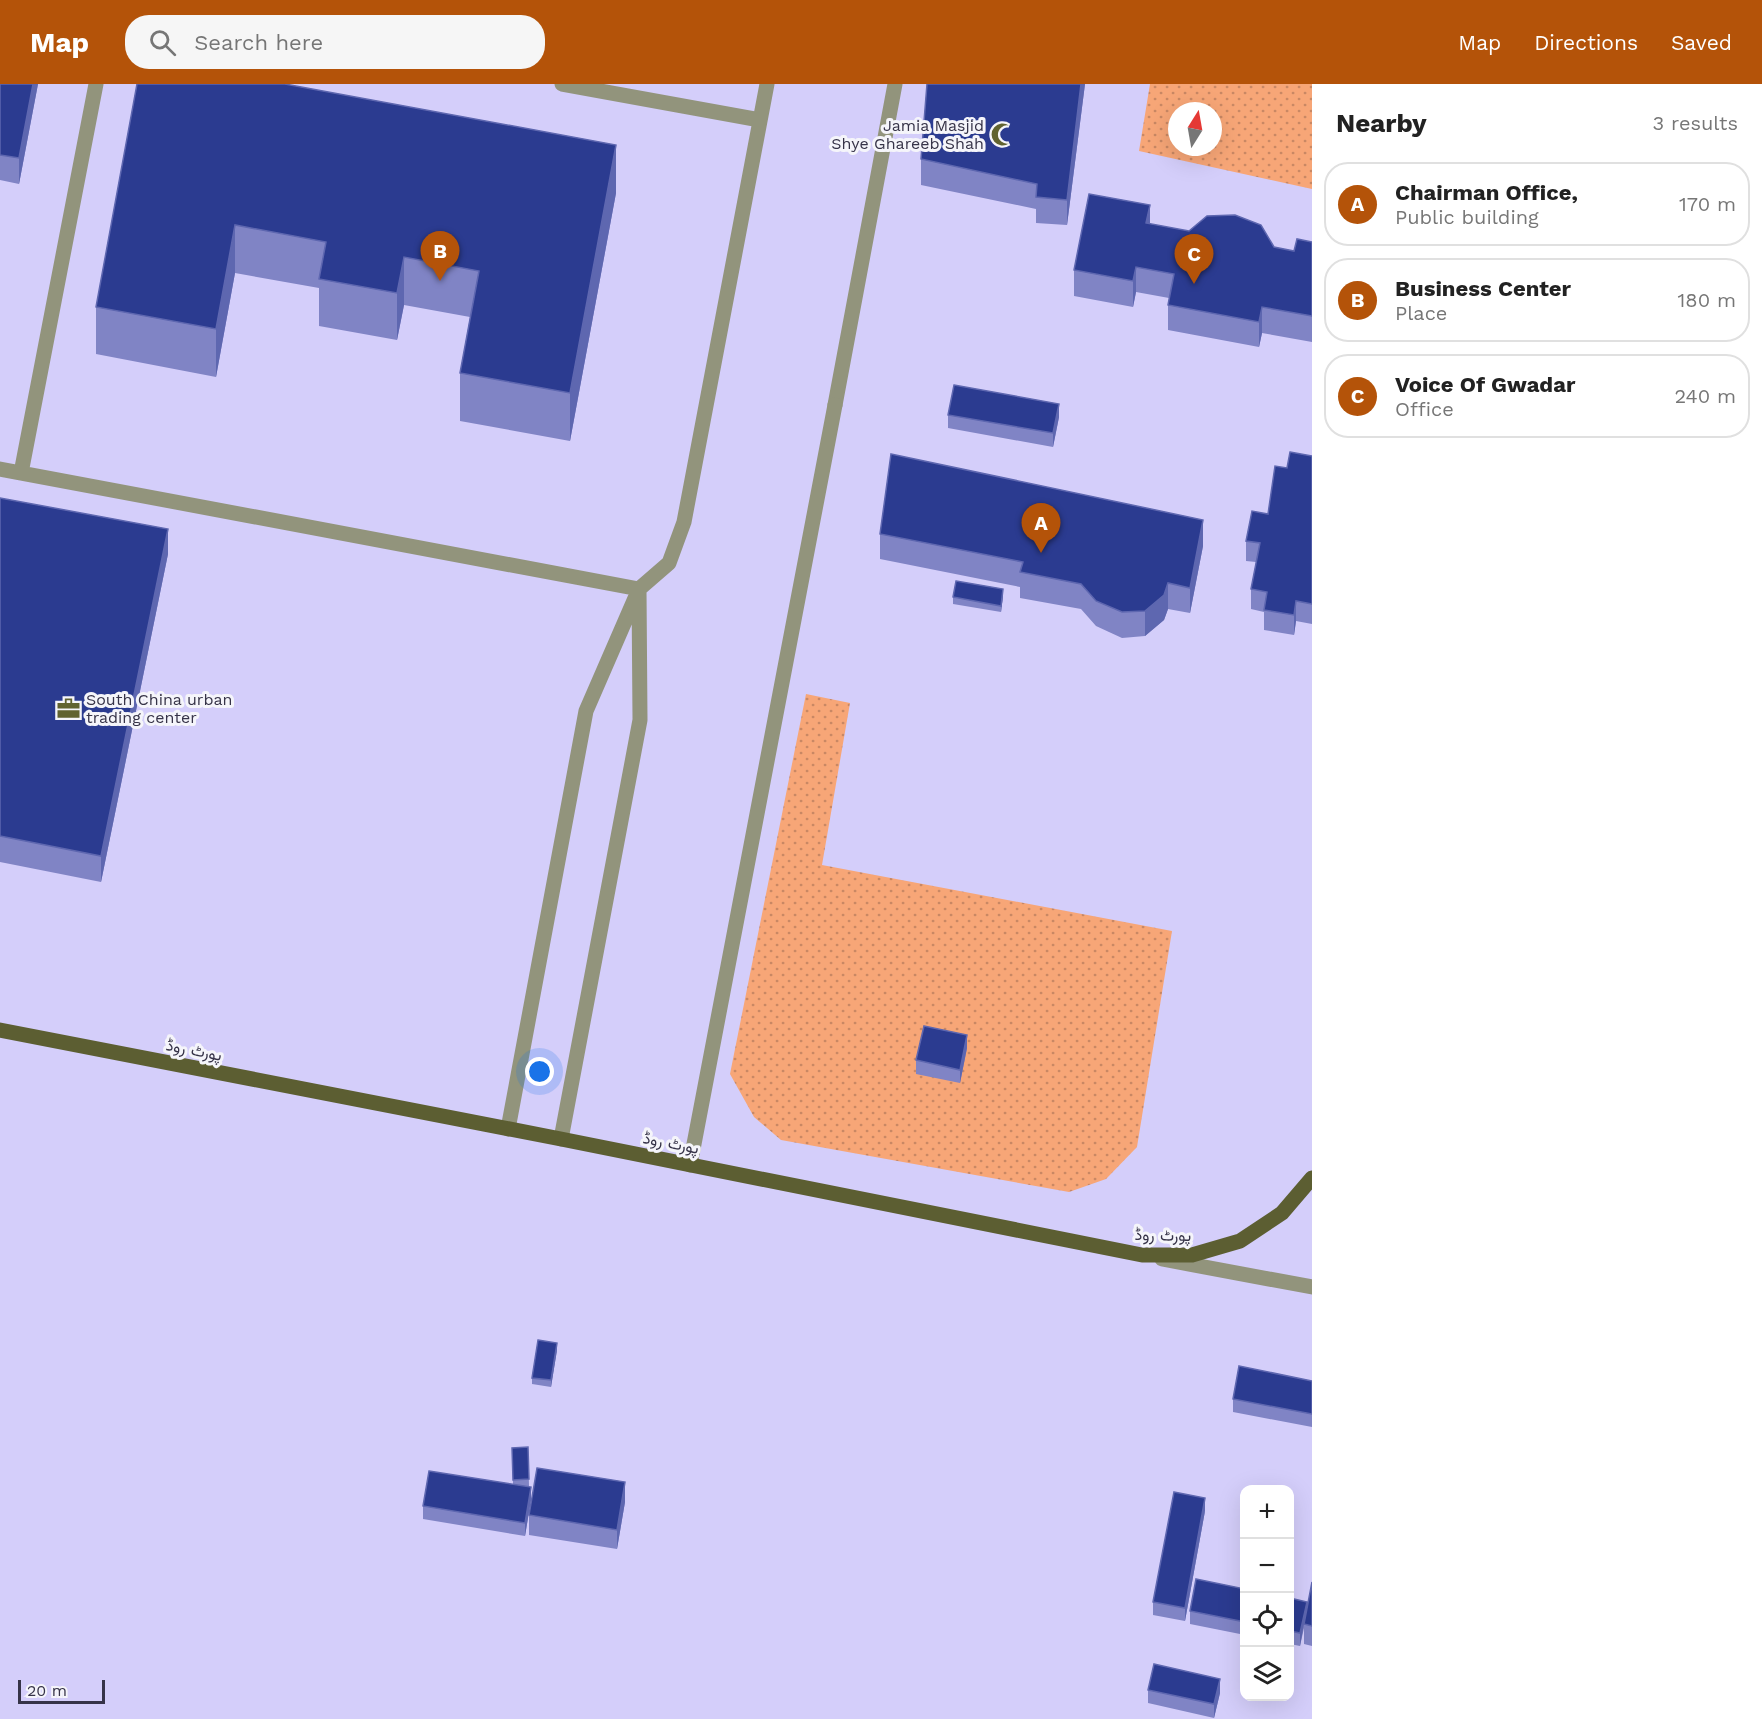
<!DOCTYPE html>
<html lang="en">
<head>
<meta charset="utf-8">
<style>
  :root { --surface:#fff; --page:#f6f6f6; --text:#222; --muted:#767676; --line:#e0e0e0; --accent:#b45309 }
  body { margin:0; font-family:"Work Sans",Vazirmatn,sans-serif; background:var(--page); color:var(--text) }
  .controls { position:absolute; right:18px; bottom:18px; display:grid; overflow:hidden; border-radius:12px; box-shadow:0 6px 24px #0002 }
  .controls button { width:54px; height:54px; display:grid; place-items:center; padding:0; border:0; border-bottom:2px solid var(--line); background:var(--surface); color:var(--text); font:30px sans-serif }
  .compass { position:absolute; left:1168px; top:18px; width:54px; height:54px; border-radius:50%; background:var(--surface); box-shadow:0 6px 24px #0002; rotate:11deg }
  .scale { position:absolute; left:18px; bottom:15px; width:87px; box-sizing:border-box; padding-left:6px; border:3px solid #363348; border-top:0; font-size:16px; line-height:21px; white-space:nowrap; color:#363348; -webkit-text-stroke:4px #f5f5fa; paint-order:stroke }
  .you { position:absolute; left:540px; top:988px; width:21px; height:21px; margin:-15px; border:4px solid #fff; border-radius:50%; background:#1a73e8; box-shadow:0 0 0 9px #1a73e833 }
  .badge { display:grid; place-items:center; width:39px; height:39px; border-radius:50%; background:var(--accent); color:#fff; font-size:20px; font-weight:700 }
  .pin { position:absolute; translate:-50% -50px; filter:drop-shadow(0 2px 3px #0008) }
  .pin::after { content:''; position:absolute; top:32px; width:21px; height:18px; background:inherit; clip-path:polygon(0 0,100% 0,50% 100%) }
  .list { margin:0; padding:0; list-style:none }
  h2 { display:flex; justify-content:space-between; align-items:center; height:78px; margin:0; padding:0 24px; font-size:26px }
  h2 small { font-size:20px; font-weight:400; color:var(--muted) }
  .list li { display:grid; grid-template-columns:39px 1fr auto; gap:18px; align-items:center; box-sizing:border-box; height:84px; margin:0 12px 12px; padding:0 12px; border:2px solid var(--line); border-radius:24px }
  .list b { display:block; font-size:22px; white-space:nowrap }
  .list p { margin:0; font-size:20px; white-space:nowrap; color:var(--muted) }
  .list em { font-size:20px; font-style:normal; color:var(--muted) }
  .icon { flex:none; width:33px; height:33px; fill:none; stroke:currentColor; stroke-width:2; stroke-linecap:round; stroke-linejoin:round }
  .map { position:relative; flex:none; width:1312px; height:1635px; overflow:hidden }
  header { display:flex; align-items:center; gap:36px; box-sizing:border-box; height:84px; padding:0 30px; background:var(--accent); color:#fff }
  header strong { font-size:28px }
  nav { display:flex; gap:33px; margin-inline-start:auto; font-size:21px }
  .search { width:420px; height:54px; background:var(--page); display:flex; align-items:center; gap:15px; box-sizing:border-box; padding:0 21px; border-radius:24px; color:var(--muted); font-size:22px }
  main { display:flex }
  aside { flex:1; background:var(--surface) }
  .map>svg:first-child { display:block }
</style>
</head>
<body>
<header>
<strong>Map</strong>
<div class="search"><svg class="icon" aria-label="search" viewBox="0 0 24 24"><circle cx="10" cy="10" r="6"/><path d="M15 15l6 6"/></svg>Search here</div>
<nav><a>Map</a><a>Directions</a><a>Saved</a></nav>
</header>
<main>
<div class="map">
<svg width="1312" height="1635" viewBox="0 0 1312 1635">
  <defs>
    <pattern id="grass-dots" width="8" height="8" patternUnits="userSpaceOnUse" patternTransform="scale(1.5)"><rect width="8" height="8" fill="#f7a677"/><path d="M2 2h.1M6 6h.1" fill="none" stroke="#c98864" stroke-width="1.8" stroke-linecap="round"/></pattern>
  </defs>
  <rect width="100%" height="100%" fill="#d4cefa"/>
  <!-- grass -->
  <path fill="url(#grass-dots)" fill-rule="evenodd" d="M 1150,0 L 1312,0 L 1312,105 L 1139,67 ZM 1177,27 L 1213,27 L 1213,63 L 1177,63 Z
    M 806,610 L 850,619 L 822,781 L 1172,847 L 1137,1063 L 1106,1095 L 1069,1108 L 781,1056 L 754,1033 L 730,990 Z"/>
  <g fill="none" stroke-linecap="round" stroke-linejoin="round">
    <!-- service -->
    <path stroke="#92947c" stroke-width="15" d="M 562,0 L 760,36
      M 835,321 L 895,0
      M 0,385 L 639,505 L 669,479 L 684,438 L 767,0
      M 21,389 L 96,0
      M 508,1045 L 586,627 L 639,505 L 640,636 L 561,1055
      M 1162,1175 L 1312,1203"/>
    <!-- minor -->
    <path stroke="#92947c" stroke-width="15" d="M 690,1081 L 835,321"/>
    <!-- primary -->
    <path stroke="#5c5e32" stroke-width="15" d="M 0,946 L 561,1055 L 1142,1171 L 1192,1171 L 1240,1157 L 1282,1129 L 1312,1094"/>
  </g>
  <!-- wall -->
  <path fill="#8084c5" d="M 0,0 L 38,0 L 19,100 L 0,96 Z
    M 137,0 L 616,109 L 570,357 L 460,337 L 460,289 L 470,233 L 404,221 L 397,256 L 319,242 L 319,204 L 235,189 L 216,293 L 96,270 L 96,223 Z
    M 927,0 L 1085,0 L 1067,141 L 1036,139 L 1036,125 L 921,101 L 921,75 Z
    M 1150,140 L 1294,167 L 1312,158 L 1312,258 L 1262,249 L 1259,263 L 1168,246 L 1168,221 L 1169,214 L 1136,208 L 1133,223 L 1074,212 L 1074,186 Z
    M 948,331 L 1059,333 L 1053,363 L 948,344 Z
    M 1312,372 L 1312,540 L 1296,537 L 1294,551 L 1264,546 L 1264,528 L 1251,525 L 1251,505 L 1256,478 L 1246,477 L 1246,457 Z
    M 0,414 L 168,470 L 101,798 L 0,778 Z
    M 880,450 L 1203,462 L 1190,529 L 1168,525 L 1164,536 L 1145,552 L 1122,554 L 1096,542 L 1081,525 L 1020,514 L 1020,503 L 880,475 Z
    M 1003,512 L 1001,528 L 953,520 L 953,513 Z
    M 967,964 L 960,999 L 916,990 L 916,976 Z
    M 557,1266 L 551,1303 L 532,1300 L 532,1294 Z
    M 1312,1297 L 1312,1343 L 1233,1328 L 1233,1315 Z
    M 528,1363 L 529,1402 L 525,1402 L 531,1416 L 525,1452 L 423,1435 L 423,1422 L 513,1400 L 512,1364 Z
    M 625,1418 L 617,1465 L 529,1451 L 529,1431 Z
    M 1205,1427 L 1185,1537 L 1153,1531 L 1153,1518 Z
    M 1312,1498 L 1312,1562 L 1304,1560 L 1304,1544 L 1300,1562 L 1290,1560 L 1290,1514 L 1307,1525 Z
    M 1245,1505 L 1245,1551 L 1190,1540 L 1190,1527 Z
    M 1148,1606 L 1220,1609 L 1214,1634 L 1148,1619 Z"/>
  <!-- shaded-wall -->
  <path fill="#5e67b0" d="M 33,0 L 38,0 L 19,100 L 19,74 Z
    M 1081,0 L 1085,0 L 1067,141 L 1067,116 Z
    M 616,61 L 616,109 L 570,357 L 570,309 Z
    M 1150,121 L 1150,147 L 1146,139 Z
    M 235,141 L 235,189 L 216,293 L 216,245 Z
    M 404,173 L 404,221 L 397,256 L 397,209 Z
    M 1136,183 L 1136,208 L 1133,223 L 1133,197 Z
    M 1262,223 L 1262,249 L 1259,263 L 1259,238 Z
    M 1059,320 L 1059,333 L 1053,363 L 1053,349 Z
    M 1203,436 L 1203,462 L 1190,529 L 1190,504 Z
    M 168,445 L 168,470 L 101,798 L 101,772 Z
    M 1168,499 L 1168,525 L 1164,536 L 1145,552 L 1145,527 Z
    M 1003,505 L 1003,512 L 1001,528 L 1001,522 Z
    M 1296,517 L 1296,537 L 1294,551 L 1294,531 Z
    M 967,951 L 967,964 L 960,999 L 960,986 Z
    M 557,1259 L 557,1266 L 551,1303 L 551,1296 Z
    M 625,1398 L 625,1418 L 617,1465 L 617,1446 Z
    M 531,1403 L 531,1416 L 525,1452 L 525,1439 Z
    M 1205,1414 L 1205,1427 L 1185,1537 L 1185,1524 Z
    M 1307,1518 L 1307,1531 L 1304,1540 L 1300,1562 L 1300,1549 Z
    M 1220,1595 L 1220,1609 L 1214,1634 L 1214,1620 Z"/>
  <!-- building -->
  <path fill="#2b3b90" stroke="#5e67b0" stroke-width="1.5" d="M 0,0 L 33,0 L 19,74 L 0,71 Z
    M 137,0 L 285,0 L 616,61 L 570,309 L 460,289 L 479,187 L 404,173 L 397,209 L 319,195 L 326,158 L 235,141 L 216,245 L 96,223 Z
    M 927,0 L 1081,0 L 1067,116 L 1036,113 L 1037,100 L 921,75 Z
    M 1089,110 L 1150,121 L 1146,139 L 1189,147 L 1207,132 L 1235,131 L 1261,141 L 1274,163 L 1294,167 L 1297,155 L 1312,158 L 1312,232 L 1262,223 L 1259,238 L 1168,221 L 1174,190 L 1136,183 L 1133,197 L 1074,186 Z
    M 954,301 L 1059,320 L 1053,349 L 948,331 Z
    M 1290,368 L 1312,372 L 1312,520 L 1296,517 L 1294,531 L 1264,526 L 1267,508 L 1251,505 L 1260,459 L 1246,457 L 1252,427 L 1268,430 L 1275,382 L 1287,384 Z
    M 891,370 L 1203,436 L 1190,504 L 1168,499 L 1164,511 L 1145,527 L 1122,528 L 1096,517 L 1081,500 L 1020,488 L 1023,478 L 880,450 Z
    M 0,414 L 168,445 L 101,772 L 0,752 Z
    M 956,497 L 1003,505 L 1001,522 L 953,513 Z
    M 924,942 L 967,951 L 960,986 L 916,976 Z
    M 538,1256 L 557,1259 L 551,1296 L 532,1294 Z
    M 1239,1282 L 1312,1297 L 1312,1330 L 1233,1315 Z
    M 528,1363 L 529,1395 L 513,1396 L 512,1364 Z
    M 537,1384 L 625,1398 L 617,1446 L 529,1431 Z
    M 429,1387 L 531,1403 L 525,1439 L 423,1422 Z
    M 1174,1408 L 1205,1414 L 1185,1524 L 1153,1518 Z
    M 1196,1495 L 1245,1505 L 1245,1538 L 1190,1527 Z
    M 1312,1498 L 1312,1542 L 1304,1540 Z
    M 1290,1514 L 1307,1518 L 1300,1549 L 1290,1547 Z
    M 1154,1580 L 1220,1595 L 1214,1620 L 1148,1606 Z"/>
  <!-- icons -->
  <defs>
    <symbol id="mosque-bare" viewBox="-9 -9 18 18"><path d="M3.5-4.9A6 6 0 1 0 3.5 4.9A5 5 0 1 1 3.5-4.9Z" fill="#616330" stroke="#f5f5fa" stroke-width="2.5" paint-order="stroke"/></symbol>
    <symbol id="office-bare" viewBox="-9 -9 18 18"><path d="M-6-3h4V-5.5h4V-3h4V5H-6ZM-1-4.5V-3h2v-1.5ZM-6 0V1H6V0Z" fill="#616330" stroke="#f5f5fa" stroke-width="2.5" paint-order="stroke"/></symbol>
  </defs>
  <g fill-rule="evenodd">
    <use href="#mosque-bare" x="986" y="34" width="33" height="33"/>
    <use href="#office-bare" x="52" y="608" width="33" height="33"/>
  </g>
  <g text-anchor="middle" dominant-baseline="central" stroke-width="6" stroke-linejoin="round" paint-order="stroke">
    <!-- poi labels -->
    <g font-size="16" fill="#363348" stroke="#f5f5fa" text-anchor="end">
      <text x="984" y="41">Jamia Masjid<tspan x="984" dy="18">Shye Ghareeb Shah</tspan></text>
      <text x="86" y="615" text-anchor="start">South China urban<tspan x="86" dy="18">trading center</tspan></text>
    </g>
    <!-- street labels -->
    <g font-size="16" fill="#363348" stroke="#f5f5fa">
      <text transform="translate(194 966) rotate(11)">پورٹ روڈ</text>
      <text transform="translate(671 1059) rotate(11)">پورٹ روڈ</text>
      <text transform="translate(1163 1151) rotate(1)">پورٹ روڈ</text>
    </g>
  </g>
</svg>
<div class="controls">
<button>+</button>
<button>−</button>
<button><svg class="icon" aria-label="locate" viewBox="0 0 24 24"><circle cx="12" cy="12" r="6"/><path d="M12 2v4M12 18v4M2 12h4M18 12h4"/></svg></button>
<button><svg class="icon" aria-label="layers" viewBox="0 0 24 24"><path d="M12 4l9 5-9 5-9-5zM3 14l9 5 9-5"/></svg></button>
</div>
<svg class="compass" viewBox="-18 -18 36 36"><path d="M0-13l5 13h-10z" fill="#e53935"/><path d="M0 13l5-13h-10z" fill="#767676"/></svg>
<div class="scale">20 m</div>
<div class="you"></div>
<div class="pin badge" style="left:1041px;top:469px">A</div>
<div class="pin badge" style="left:440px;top:197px">B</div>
<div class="pin badge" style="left:1194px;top:200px">C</div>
</div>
<aside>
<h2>Nearby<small>3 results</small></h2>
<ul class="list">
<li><span class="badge">A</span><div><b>Chairman Office,</b><p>Public building</p></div><em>170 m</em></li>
<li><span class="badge">B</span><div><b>Business Center</b><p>Place</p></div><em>180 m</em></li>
<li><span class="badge">C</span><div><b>Voice Of Gwadar</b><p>Office</p></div><em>240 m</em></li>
</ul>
</aside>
</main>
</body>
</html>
